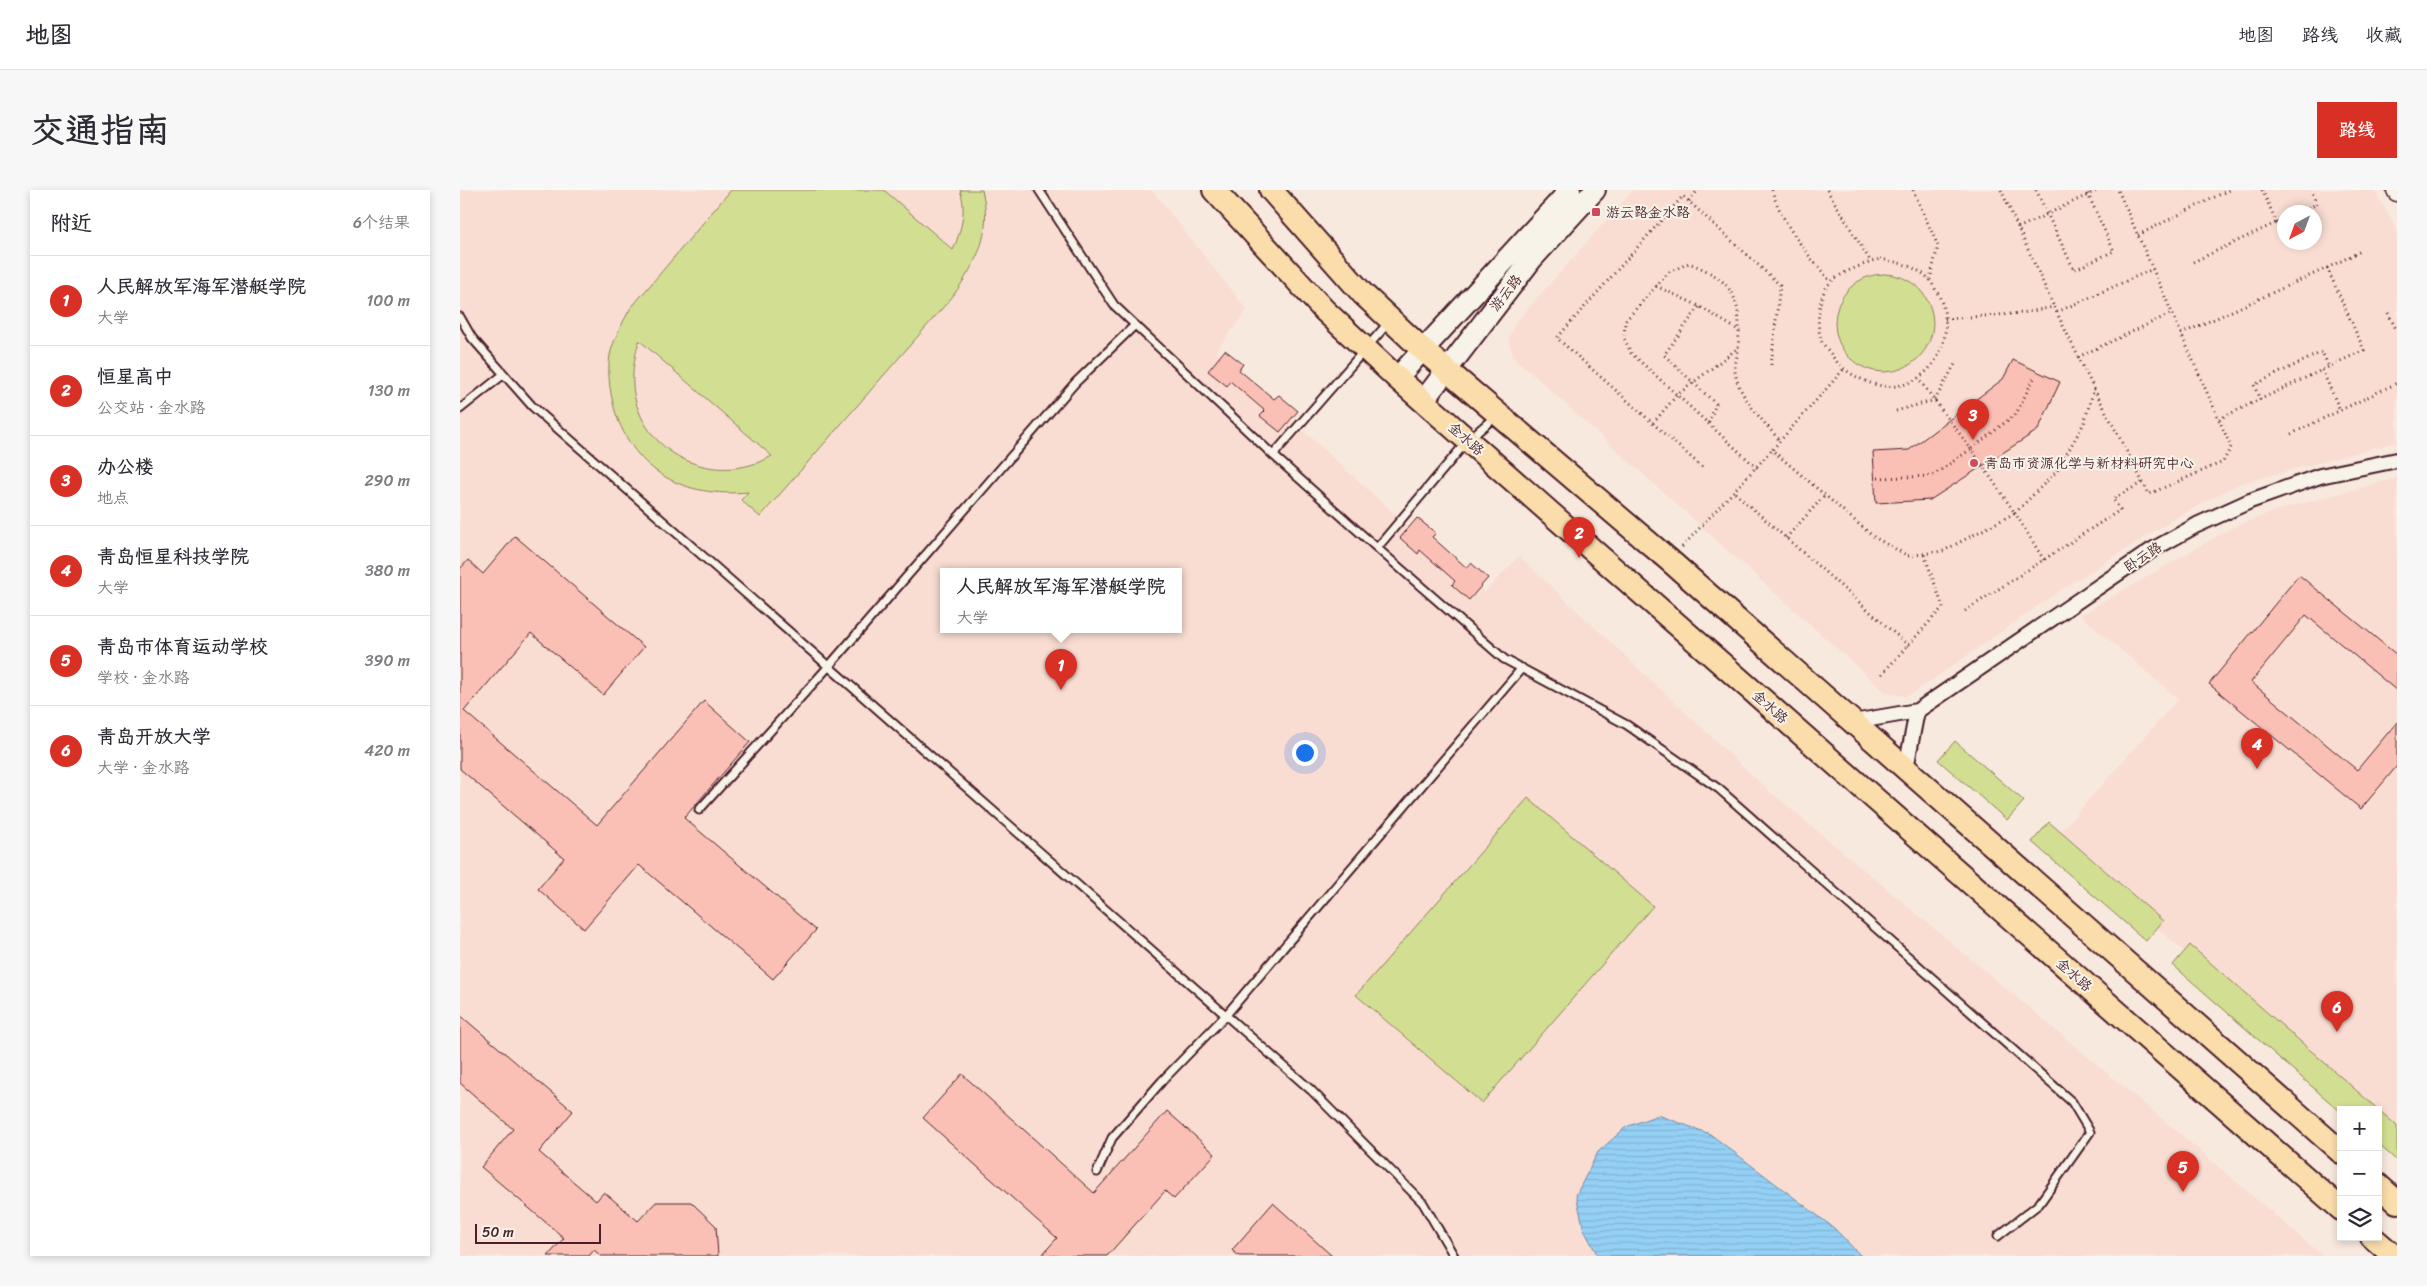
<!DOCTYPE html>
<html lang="zh">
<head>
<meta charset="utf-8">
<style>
  :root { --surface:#fff; --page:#f7f7f7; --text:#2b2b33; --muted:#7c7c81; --line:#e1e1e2; --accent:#d93025 }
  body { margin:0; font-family:Sriracha,"LXGW WenKai TC",sans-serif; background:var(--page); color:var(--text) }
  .controls { position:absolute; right:15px; bottom:15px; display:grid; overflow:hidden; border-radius:0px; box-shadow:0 2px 8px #0003 }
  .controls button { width:45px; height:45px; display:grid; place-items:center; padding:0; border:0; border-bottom:1px solid var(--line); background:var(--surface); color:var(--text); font:25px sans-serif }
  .compass { position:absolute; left:1817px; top:15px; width:45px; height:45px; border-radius:50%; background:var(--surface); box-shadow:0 2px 8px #0003; rotate:221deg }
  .scale { position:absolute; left:15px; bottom:12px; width:126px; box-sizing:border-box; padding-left:5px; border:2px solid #4a1f2b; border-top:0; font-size:14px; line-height:18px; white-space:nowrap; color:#4a1f2b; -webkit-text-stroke:4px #f7f3e8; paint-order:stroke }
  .you { position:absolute; left:844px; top:562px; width:18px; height:18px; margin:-12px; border:4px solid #fff; border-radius:50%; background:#1a73e8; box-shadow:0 0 0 8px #1a73e833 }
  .badge { display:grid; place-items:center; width:32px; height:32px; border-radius:50%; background:var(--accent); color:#fff; font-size:16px; font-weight:700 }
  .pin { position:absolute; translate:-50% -41px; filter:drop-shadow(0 1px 2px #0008) }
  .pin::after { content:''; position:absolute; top:26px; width:18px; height:15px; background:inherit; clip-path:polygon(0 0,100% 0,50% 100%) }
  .popup { position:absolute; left:480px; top:378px; width:242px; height:65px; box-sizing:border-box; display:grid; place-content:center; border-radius:0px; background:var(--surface); filter:drop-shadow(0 1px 4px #0005); font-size:16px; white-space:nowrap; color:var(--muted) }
  .popup b { font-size:19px; color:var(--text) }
  .popup::after { content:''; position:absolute; left:50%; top:100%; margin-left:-10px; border:10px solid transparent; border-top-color:var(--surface) }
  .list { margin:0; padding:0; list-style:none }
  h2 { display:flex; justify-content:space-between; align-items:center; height:65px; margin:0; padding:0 20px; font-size:21px }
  h2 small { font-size:16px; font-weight:400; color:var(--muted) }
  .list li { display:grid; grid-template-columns:32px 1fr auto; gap:15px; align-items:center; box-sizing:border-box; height:90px; padding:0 20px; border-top:1px solid var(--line) }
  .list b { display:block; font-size:19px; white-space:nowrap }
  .list p { margin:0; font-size:16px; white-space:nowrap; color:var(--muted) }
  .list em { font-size:16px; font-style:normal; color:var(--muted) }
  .icon { flex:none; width:28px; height:28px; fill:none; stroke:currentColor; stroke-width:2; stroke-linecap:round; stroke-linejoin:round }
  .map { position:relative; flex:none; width:1937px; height:1066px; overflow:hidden; border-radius:0px }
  header { display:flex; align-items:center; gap:30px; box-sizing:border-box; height:70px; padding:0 25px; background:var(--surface); border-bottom:1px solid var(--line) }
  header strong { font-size:24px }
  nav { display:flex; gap:28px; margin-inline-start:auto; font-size:18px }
  .intro { display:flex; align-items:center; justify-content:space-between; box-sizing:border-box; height:120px; padding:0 30px }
  h1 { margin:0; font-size:35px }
  .button { padding:12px 22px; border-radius:0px; background:var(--accent); color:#fff; font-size:18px; font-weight:700 }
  main { display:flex; gap:30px; padding:0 30px }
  aside { flex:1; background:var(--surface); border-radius:0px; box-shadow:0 2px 8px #0003 }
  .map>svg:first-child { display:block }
</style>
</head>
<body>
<header>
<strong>地图</strong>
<nav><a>地图</a><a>路线</a><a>收藏</a></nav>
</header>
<div class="intro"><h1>交通指南</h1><a class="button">路线</a></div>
<main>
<aside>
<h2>附近<small>6个结果</small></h2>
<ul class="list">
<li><span class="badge">1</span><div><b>人民解放军海军潜艇学院</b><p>大学</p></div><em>100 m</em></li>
<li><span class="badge">2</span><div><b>恒星高中</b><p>公交站 · 金水路</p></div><em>130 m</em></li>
<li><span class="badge">3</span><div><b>办公楼</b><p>地点</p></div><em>290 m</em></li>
<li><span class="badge">4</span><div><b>青岛恒星科技学院</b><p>大学</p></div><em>380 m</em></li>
<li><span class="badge">5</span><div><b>青岛市体育运动学校</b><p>学校 · 金水路</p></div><em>390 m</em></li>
<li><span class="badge">6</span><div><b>青岛开放大学</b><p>大学 · 金水路</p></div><em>420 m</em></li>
</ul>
</aside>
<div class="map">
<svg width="1937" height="1066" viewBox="0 0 1937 1066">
  <defs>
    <pattern id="water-rules" width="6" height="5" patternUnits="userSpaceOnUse" patternTransform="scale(1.25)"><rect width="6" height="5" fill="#94d0f5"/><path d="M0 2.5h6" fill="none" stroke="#81b2d2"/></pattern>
  </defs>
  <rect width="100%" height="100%" fill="#f8e9de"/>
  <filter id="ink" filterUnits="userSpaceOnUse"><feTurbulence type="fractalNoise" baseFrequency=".02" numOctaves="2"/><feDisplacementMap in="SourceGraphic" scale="10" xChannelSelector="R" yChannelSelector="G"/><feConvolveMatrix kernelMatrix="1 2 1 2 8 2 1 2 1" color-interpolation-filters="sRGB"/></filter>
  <g filter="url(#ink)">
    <!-- built -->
    <path fill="#f9ddd2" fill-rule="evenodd" d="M 0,0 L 692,0 L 787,120 L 756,161 L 949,337 L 1025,402 L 1059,366 L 1306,598 L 1712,937 L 1863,1066 L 0,1066 ZM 484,381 L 718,381 L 718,439 L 484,439 Z
      M 1173,0 L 1914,0 L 1937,40 L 1937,252 L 1779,294 L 1719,326 L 1601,400 L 1455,502 L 1445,506 L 1426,503 L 1054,168 L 1048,148 L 1056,132 ZM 1824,22 L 1854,22 L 1854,52 L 1824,52 Z
      M 1937,288 L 1937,946 L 1918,920 L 1727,764 L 1594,649 L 1718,509 L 1620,425 L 1771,338 L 1817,320 Z"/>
    <!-- green -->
    <path fill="#d2df92" stroke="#8e7f5e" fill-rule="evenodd" d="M 271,0 L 424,0 L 493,60 C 501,41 507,20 500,0 L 522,0 C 533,44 517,71 493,106 L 300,327 L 281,310 L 288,302 C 225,308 175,283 155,221 C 150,203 147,183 150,165 C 154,148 162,134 170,119 ZM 179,151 L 180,151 L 312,266 C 257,297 186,268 174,204 C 171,186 174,169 179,151 Z
      M1375 133a49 49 0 1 1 98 0a49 49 0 1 1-98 0Z
      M 1495,551 L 1564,611 L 1547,630 L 1478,570 Z
      M 1068,608 L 1193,716 L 1022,913 L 896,805 Z
      M 1589,632 L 1703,731 L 1686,751 L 1572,652 Z
      M 1730,755 L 1937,936 L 1937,971 L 1918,954 L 1918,920 L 1881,920 L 1881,922 L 1713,775 Z"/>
    <!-- water -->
    <path fill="url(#water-rules)" stroke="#7689a4" d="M 1198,925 L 1250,944 L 1374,1038 L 1401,1066 L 1138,1066 L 1124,1040 L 1116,1005 L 1138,962 L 1166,937 Z"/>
    <!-- building -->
    <path fill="#fbc0b5" stroke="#4a1f2b" d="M 765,160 L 783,174 L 779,180 L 814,209 L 819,205 L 838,221 L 820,242 L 800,226 L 805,221 L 770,191 L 767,196 L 748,181 Z
      M 1553,170 L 1600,192 L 1578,240 L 1470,310 L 1416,313 L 1413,262 L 1449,260 L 1543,189 Z
      M 957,328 L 976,343 L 972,347 L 1007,378 L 1011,373 L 1028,388 L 1009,410 L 992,395 L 995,391 L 960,360 L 958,364 L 940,348 Z
      M 55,346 L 184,457 L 143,505 L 71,443 L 4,521 L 137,635 L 244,511 L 290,552 L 224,628 L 356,740 L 313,789 L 179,675 L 124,739 L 78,699 L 104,668 L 0,579 L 0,379 L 8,370 L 23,384 Z
      M 1839,385 L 1937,465 L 1937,501 L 1846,425 L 1791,492 L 1897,580 L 1937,532 L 1937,576 L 1901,619 L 1749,494 Z
      M 0,825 L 113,921 L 79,962 L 136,1011 L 144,1002 L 178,1031 L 196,1012 L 231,1012 L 256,1036 L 258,1066 L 141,1066 L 134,1060 L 129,1066 L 88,1066 L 104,1048 L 21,977 L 53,939 L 0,893 Z
      M 502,884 L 634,1003 L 707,921 L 755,964 L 714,1009 L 705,1001 L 647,1066 L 581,1066 L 597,1048 L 463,928 Z
      M 813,1013 L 872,1066 L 779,1066 L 772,1060 Z"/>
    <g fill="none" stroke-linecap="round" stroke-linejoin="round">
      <defs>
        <path id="service" d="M 579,0 L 654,115 L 813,265 L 917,358 L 1044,469 L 1167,535 L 1259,599 L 1612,912 L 1630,942 L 1579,1014 L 1538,1046
          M 0,127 L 12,148 L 72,216 L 851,900 L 963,1013 L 994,1066
          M 0,219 L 44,184
          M 813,265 L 929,132
          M 917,358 L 1008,250 L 1036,226
          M 239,620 L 369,476 L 615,193 L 675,135
          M 637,982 L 652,948 L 702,891 L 766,825 L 1062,478"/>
        <path id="minor" d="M 1457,521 L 1692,360 L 1737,335 L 1790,311 L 1860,286 L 1937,270
          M 1393,532 L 1457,521 L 1446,578"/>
        <path id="tertiary" d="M 1936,0 L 1937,2"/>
        <path id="secondary" d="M 937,188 L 1110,0
          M 963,211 L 1072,69 L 1135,0"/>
        <path id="primary" d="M 754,0 L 864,120 L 937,188 L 1881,1019
          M 811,0 L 903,104 L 963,160 L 1209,370 L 1881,962
          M 1918,995 L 1937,1012
          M 1912,1047 L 1934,1066"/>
      </defs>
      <!-- service casing -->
      <use href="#service" stroke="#4a1f2b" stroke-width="11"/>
      <!-- minor casing -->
      <use href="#minor" stroke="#4a1f2b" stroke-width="18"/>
      <!-- tertiary casing -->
      <use href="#tertiary" stroke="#4a1f2b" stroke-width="21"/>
      <!-- secondary casing -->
      <use href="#secondary" stroke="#4a1f2b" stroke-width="24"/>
      <!-- primary casing -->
      <use href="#primary" stroke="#4a1f2b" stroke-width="26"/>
      <!-- path -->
      <path stroke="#4a1f2b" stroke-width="3" stroke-dasharray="1 4" stroke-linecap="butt" d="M 1312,0 C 1320,31 1350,68 1371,92
        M 1367,0 L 1411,72
        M 1453,0 L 1478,56 L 1470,89
        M 1541,0 L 1594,117
        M 1576,0 L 1614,80 L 1654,61 L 1626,0
        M 1802,0 L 1817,33
        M 1229,11 L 1238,0
        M 1839,22 L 1857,14 L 1851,0
        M 1558,38 L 1638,0
        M 1678,45 L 1769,0
        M 1420,69 C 1438,72 1456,76 1469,89 C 1472,92 1474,98 1477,102 C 1505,153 1460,217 1403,190 C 1389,183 1382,179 1373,167 C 1370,162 1365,157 1362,152 C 1355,136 1358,102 1372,91 C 1385,80 1405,74 1420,69 Z
        M 1733,72 L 1824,29
        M 1867,78 L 1901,61
        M 1196,96 L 1237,115 L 1280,141
        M 1239,117 L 1204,165 L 1256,214 L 1248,234
        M 1597,122 L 1693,79
        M 1928,123 L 1937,141
        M 1485,129 L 1562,123 L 1594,117 L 1634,199 L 1624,233 L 1597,281 L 1555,323 L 1584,370
        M 1721,144 L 1867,78 L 1904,160 L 1759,229
        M 1618,167 L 1712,123
        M 1383,180 L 1312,260 L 1414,347 L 1448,366 L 1483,361 L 1555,323 L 1511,259 L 1556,224 L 1575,186
        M 1862,180 L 1880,220
        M 1634,199 L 1689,304 L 1763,272 L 1771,257 L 1658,0
        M 1800,210 L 1794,195 L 1862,162 L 1869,177
        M 1436,221 L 1475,210 L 1495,174
        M 1193,233 L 1217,205 L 1278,158
        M 1831,244 L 1937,193
        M 1242,277 L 1097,148 L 1223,6 L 1320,95 L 1311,175
        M 1297,278 L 1171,163 L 1164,148 L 1165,131 L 1209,82 L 1229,73 C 1276,91 1282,111 1278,159 C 1278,166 1274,174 1275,181 C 1278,208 1305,232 1320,251
        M 1418,288 L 1472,286 L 1511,259 L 1458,188
        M 1275,303 L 1449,456
        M 1326,348 L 1365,305
        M 1222,357 L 1312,260
        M 1505,421 L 1660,320 L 1653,309 L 1683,292
        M 1422,484 L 1483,417 L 1464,364"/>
      <!-- service -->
      <use href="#service" stroke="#f7f3e8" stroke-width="7"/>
      <!-- minor -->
      <use href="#minor" stroke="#f7f3e8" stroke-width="14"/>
      <!-- tertiary -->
      <use href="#tertiary" stroke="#f7f3e8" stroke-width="18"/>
      <!-- secondary -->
      <use href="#secondary" stroke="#f7f3e8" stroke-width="20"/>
      <!-- primary -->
      <use href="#primary" stroke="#faddab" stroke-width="22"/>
    </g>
  </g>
  <!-- markers -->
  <g fill="#d1495b" stroke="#f7f3e8" stroke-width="2">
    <rect x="1131" y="17" width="10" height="10" rx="2.5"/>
    <circle cx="1514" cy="273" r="5"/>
  </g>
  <g text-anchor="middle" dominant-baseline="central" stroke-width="4" stroke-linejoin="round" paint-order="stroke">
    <!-- poi labels -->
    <g font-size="14" fill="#4a1f2b" stroke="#f7f3e8" text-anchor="start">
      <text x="1146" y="22">游云路金水路</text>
      <text x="1524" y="273">青岛市资源化学与新材料研究中心</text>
    </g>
    <!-- street labels -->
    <g font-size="14" fill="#4a1f2b" stroke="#f7f3e8">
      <text transform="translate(1046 103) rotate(-52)">游云路</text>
      <text transform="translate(1006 249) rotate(41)">金水路</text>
      <text transform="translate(1683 367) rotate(-33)">卧云路</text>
      <text transform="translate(1310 517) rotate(41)">金水路</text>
      <text transform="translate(1614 785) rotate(41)">金水路</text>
    </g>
  </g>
</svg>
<div class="controls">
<button>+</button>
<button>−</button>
<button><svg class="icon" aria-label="layers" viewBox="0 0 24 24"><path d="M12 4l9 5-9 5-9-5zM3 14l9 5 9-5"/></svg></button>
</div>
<svg class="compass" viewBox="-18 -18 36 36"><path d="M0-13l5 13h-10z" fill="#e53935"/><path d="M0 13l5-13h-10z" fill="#7c7c81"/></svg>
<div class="scale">50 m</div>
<div class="you"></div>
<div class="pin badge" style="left:601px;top:500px">1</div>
<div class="popup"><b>人民解放军海军潜艇学院</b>大学</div>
<div class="pin badge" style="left:1119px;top:368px">2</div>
<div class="pin badge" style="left:1513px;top:250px">3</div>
<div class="pin badge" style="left:1797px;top:579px">4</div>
<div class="pin badge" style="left:1723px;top:1002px">5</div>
<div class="pin badge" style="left:1877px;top:842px">6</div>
</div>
</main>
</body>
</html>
